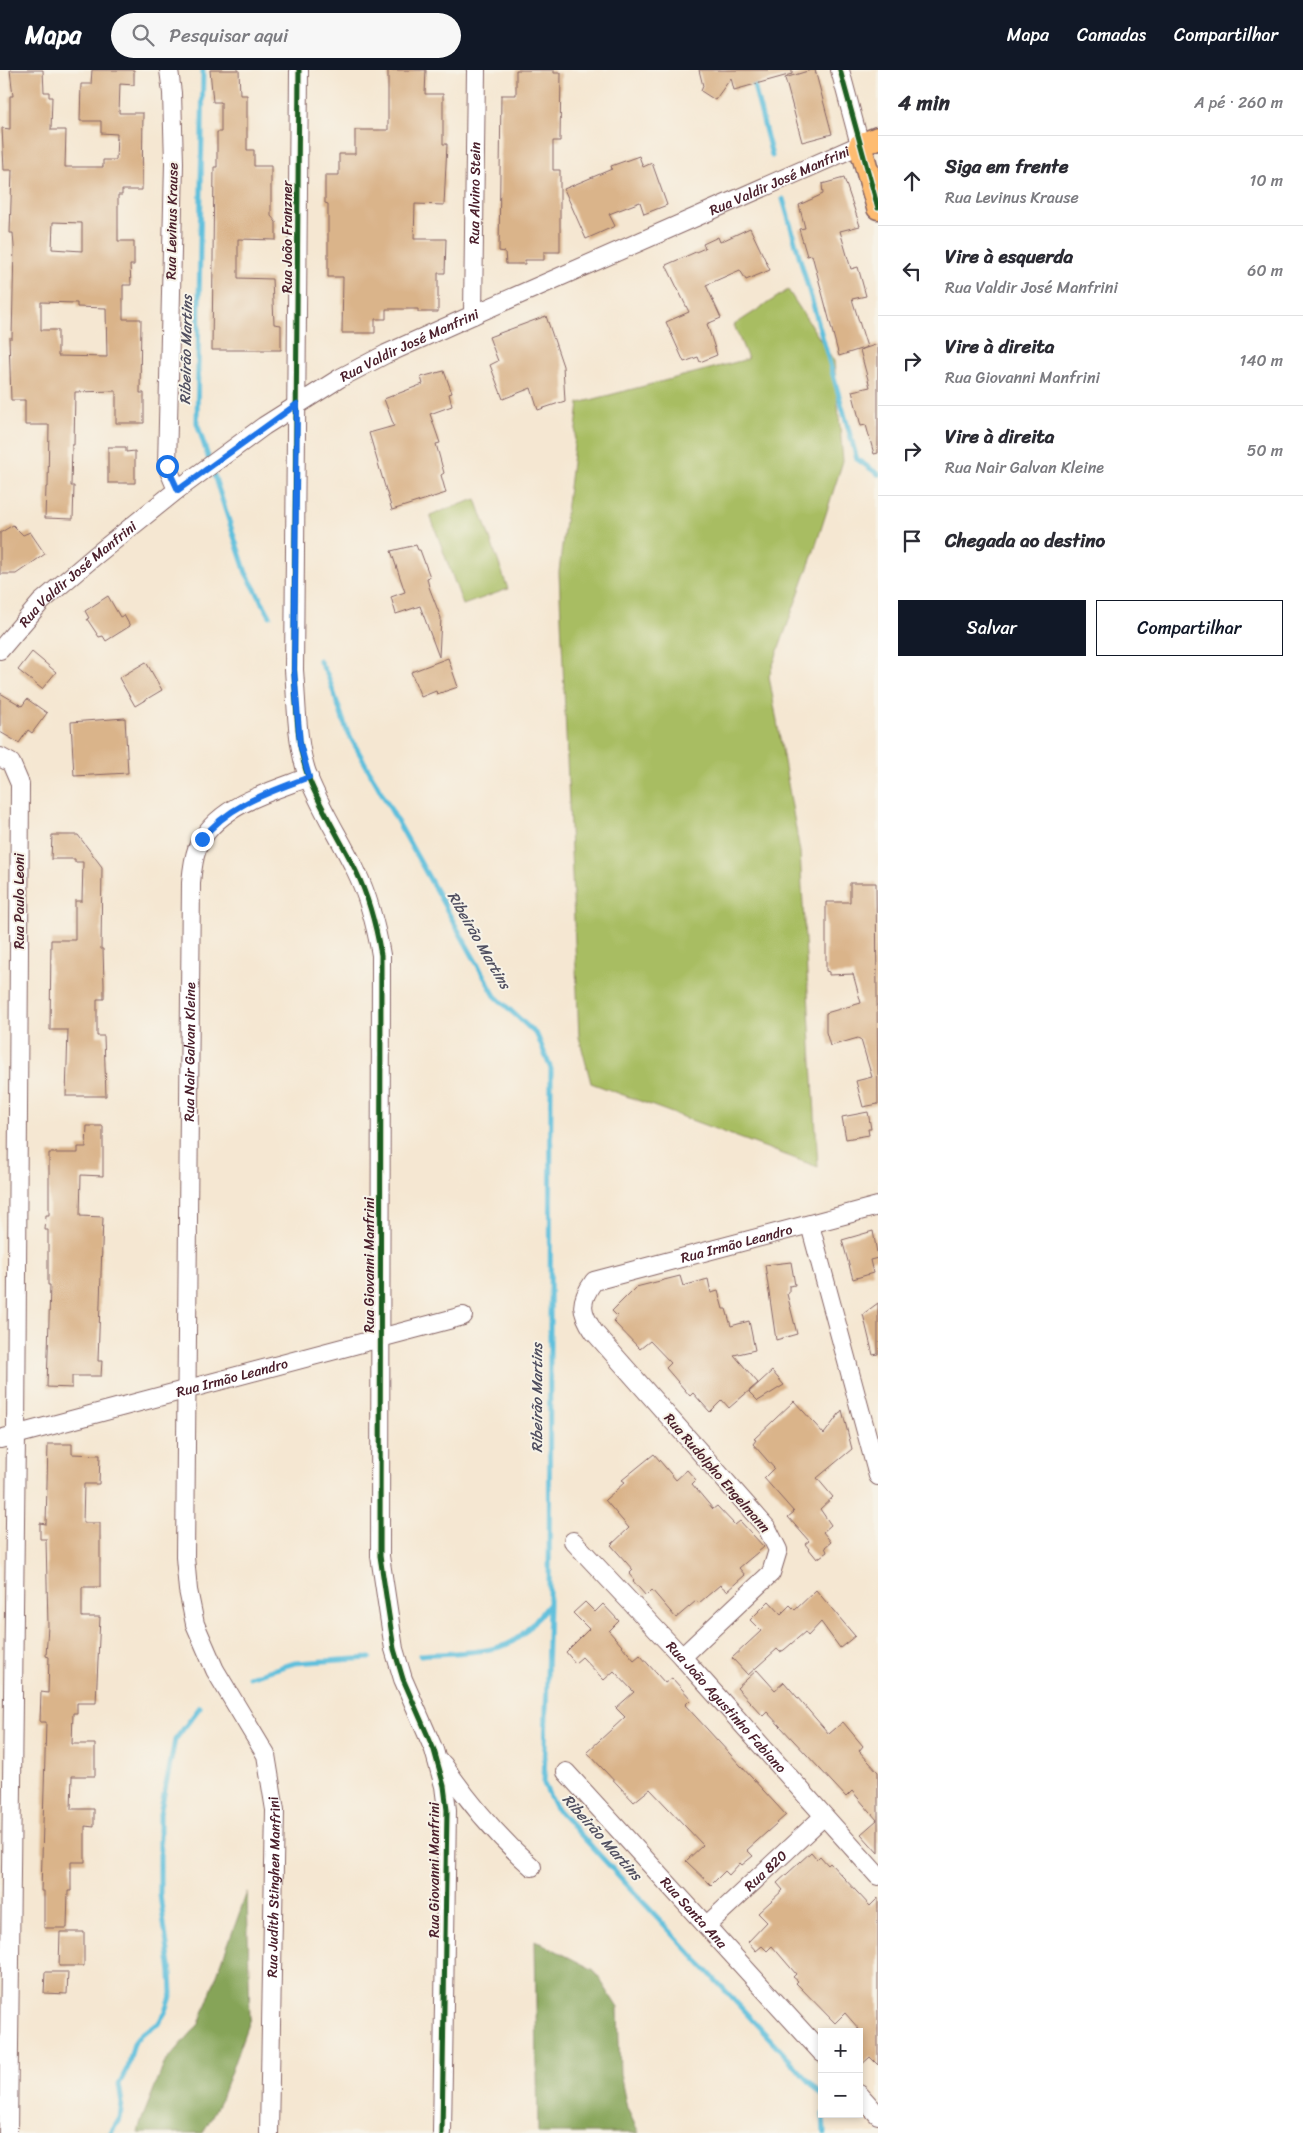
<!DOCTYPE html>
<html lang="pt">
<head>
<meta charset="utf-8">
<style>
  :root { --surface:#fff; --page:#f7f7f7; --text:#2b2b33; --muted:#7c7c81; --line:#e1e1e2; --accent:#111827 }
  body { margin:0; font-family:Sriracha,sans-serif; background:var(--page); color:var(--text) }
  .controls { position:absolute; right:15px; bottom:15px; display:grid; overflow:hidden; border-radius:0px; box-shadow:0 2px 8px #0003 }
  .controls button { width:45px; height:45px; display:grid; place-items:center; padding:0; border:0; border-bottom:1px solid var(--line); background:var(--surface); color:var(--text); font:25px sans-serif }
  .stop { position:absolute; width:15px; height:15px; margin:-11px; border:4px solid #1a73e8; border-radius:50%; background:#fff }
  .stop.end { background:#1a73e8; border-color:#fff; box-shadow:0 1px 5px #0008 }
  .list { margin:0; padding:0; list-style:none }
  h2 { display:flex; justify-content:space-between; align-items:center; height:65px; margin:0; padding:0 20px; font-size:21px }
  h2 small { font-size:16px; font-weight:400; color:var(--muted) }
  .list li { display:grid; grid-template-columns:32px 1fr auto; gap:15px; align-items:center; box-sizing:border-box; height:90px; padding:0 20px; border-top:1px solid var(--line) }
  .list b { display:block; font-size:19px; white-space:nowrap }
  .list p { margin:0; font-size:16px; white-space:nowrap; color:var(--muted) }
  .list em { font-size:16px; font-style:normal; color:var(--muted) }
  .actions { display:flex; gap:10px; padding:15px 20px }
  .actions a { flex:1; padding:11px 0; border:1px solid var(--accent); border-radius:0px; text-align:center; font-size:18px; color:var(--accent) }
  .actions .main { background:var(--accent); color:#fff }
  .icon { flex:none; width:28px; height:28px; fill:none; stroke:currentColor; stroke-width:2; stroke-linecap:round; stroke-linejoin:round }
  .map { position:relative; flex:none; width:878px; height:2063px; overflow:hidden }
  header { display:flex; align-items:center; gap:30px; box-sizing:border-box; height:70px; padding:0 25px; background:var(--accent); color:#fff }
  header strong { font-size:24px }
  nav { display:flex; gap:28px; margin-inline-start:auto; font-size:18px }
  .search { width:350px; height:45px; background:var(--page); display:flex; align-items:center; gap:12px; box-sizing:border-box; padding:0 18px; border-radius:28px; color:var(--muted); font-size:19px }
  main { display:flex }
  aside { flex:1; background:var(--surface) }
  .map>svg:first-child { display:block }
</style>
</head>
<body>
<header>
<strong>Mapa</strong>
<div class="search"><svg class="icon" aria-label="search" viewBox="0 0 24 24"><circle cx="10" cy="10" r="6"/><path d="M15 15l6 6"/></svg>Pesquisar aqui</div>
<nav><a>Mapa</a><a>Camadas</a><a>Compartilhar</a></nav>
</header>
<main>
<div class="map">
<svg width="878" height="2063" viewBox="0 0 878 2063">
  <rect width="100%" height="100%" fill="#f7f3e8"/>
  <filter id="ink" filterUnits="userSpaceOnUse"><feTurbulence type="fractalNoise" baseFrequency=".02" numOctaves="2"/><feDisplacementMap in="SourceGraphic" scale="10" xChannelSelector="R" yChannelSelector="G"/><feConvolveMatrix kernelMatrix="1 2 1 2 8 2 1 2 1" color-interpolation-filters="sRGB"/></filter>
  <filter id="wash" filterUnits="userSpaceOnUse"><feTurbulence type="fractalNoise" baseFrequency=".0096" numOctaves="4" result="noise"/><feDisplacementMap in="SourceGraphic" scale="20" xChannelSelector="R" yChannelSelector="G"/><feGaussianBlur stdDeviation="1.12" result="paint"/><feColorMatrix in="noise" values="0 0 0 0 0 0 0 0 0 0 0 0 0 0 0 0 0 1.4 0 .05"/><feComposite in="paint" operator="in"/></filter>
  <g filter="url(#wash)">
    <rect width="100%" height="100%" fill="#f5e7d2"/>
    <!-- green -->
    <path fill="#a8bd62" stroke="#796e46" d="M 788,220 L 834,291 L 843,391 L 814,481 L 769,606 L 800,782 L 818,1097 L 591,1013 L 579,967 L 559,502 L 579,333 L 748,289 L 734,255 Z
      M 476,429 L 508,519 L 463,535 L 430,445 Z"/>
    <!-- forest -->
    <path fill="#86a458" stroke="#686242" d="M 247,1822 L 250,1948 L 221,2029 L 203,2063 L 138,2063 L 140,2054 L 164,1994 L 199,1954 Z
      M 535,1870 L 594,1900 L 618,1938 L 620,2004 L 627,2038 L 639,2063 L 538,2063 Z"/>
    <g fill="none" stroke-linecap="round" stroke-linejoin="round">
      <!-- stream -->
      <path stroke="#5ebfdc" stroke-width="5" d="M 203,0 L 197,353 L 246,503 L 270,546
        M 750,0 L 772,86
        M 783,129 L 857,389 L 878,404
        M 319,590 L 328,606 L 347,661 L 495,926 L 537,965 L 551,999 L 549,1534 L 544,1714 L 555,1737 L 822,2025
        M 420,1585 C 447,1583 477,1584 503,1576 C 522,1570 536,1549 549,1534
        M 249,1607 L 295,1593 L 370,1588
        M 823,2044 L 824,2063
        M 111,2063 L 120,2048 L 122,2033 L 119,2014 L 128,1997 L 134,1973 L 141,1964 L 158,1954 L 166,1941 L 172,1924 L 171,1903 L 160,1825 L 160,1744 L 175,1670 L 200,1637"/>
    </g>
    <g id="blocks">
      <!-- building -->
      <path fill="#dab48a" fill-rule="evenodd" d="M 10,0 L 43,0 L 44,22 L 49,22 L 49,27 L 52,27 L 51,60 L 66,60 L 65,97 L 103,97 L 103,90 L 116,90 L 117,64 L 101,63 L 101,51 L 80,51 L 81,14 L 91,14 L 92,0 L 134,0 L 134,15 L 120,14 L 119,43 L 143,43 L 142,120 L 122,120 L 122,125 L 118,125 L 118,171 L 134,171 L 134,195 L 130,195 L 131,215 L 123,215 L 123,249 L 141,249 L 140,323 L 144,323 L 144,353 L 116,353 L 116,321 L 75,322 L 74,375 L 72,375 L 71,416 L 74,416 L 73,449 L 45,448 L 46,417 L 48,417 L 49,355 L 25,355 L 25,330 L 11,330 L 9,268 L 12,268 L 14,177 L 13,163 L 10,163 L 12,100 L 4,100 L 2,58 L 10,59 L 10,26 L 13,26 ZM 53,152 L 82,153 L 82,181 L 52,179 ZM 41,232 L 77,233 L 77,237 L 106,238 L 107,287 L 58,286 L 58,260 L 41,260 Z
        M 210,0 L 239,0 L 240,25 L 247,25 L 247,80 L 254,80 L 254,96 L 271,96 L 271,146 L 276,152 L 276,170 L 238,169 L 238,208 L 272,209 L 274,254 L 281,255 L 281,280 L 212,280 L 214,97 L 217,97 L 217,62 L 221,62 L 221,32 L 213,32 Z
        M 388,0 L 426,0 L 425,24 L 443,24 L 443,74 L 447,74 L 444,135 L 415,134 L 414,169 L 446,169 L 445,203 L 438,203 L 438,242 L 418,242 L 418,239 L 386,239 L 386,249 L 375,249 L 375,263 L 342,263 L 343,207 L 328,207 L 328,134 L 325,133 L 325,105 L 339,105 L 339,84 L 355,84 L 355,60 L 388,60 Z
        M 516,0 L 554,0 L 554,3 L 561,3 L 560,71 L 553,71 L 553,100 L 560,100 L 560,182 L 544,182 L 544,190 L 525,190 L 525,194 L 506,194 L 505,182 L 499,181 L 501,25 L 516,25 Z
        M 699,0 L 792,0 L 792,4 L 734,20 L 731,8 L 715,30 L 701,21 L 703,16 Z
        M 811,0 L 815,0 L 832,64 L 802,72 L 785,8 Z
        M 639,86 L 643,97 L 652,93 L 667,135 L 644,144 L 640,132 L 609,144 L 615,156 L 586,169 L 564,119 L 612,99 L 611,96 Z
        M 844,108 L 860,156 L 840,161 L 851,199 L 858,197 L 866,226 L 852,229 L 867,277 L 839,286 L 812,185 L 807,186 L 799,159 L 805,158 L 799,135 L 823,124 L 822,114 Z
        M 750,158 L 770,200 L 746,210 L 740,200 L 706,215 L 721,248 L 707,254 L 717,285 L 700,292 L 698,287 L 684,292 L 666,252 L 689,242 L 666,195 L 705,178 L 703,174 L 718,167 L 720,172 Z
        M 546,246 L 563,296 L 565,331 L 538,340 L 531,318 L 503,329 L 490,295 L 498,291 L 489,267 Z
        M 878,274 L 878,383 L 874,384 L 866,355 L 861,356 L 852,321 L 870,317 L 860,280 Z
        M 444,301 L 452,323 L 449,324 L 452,336 L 430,344 L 440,373 L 436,374 L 444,403 L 441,405 L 446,423 L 392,440 L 369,363 L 394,356 L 384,329 L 423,314 L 421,307 Z
        M 108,377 L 126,377 L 126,382 L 135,381 L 135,413 L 108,413 Z
        M 13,455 L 23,465 L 30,462 L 45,484 L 16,504 L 0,504 L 0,463 Z
        M 416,475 L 418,480 L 420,480 L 430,507 L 427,508 L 429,517 L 441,548 L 439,587 L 420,536 L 396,544 L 391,527 L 405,522 L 391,481 Z
        M 108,526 L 120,547 L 124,545 L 130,556 L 106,571 L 103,566 L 99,567 L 87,549 L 89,548 L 85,541 Z
        M 32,582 L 56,602 L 42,619 L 18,600 Z
        M 448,588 L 458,617 L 437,624 L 436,621 L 421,627 L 411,602 Z
        M 146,592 L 162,620 L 135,636 L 119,608 Z
        M 0,623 L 22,636 L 27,629 L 47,643 L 32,663 L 28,660 L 19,673 L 0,662 Z
        M 125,648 L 128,703 L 74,706 L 71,652 Z
        M 52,765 L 78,765 L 102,797 L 101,879 L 103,879 L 104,914 L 104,929 L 97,929 L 97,966 L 104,966 L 106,1026 L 66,1026 L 68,960 L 50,960 L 51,870 L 75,870 L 75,831 L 82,831 L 83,792 L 75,792 L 75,789 L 51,789 Z
        M 850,813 L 876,813 L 878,1034 L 863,1037 L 856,1011 L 872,1007 L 861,970 L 858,968 L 830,976 L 826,962 L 826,943 L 861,933 L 853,904 L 829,905 L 829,902 L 826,901 L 826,832 L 850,832 Z
        M 868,1042 L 871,1059 L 868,1059 L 869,1065 L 846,1069 L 842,1047 Z
        M 87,1056 L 103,1056 L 103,1106 L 81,1105 L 80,1146 L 103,1147 L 98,1291 L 102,1291 L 101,1306 L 72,1306 L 72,1318 L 47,1317 L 50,1215 L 48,1215 L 48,1160 L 45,1160 L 46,1145 L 49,1145 L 49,1083 L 78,1083 L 78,1077 L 86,1077 Z
        M 873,1161 L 878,1188 L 870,1190 L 873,1203 L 853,1209 L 842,1170 Z
        M 791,1192 L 795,1215 L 789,1216 L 789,1223 L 787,1224 L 797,1264 L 776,1270 L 765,1195 Z
        M 680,1206 L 683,1216 L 708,1209 L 711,1223 L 718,1221 L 723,1239 L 726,1239 L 731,1256 L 749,1251 L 755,1280 L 734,1285 L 758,1313 L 729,1338 L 722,1330 L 710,1342 L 693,1323 L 690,1326 L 666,1298 L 671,1293 L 650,1271 L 640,1279 L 613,1251 L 617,1246 L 612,1241 L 636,1217 Z
        M 878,1233 L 878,1284 L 873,1285 L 863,1244 Z
        M 772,1301 L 784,1315 L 758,1331 L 749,1322 Z
        M 794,1331 L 824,1364 L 842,1340 L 852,1379 L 817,1408 L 833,1427 L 820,1439 L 831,1455 L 823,1462 L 831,1472 L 825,1477 L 827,1482 L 817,1489 L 805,1474 L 809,1471 L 788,1447 L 794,1442 L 764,1408 L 774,1398 L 753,1374 L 756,1370 L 754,1369 Z
        M 48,1374 L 72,1374 L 72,1384 L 100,1385 L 99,1414 L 84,1414 L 83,1453 L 100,1453 L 100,1517 L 82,1517 L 82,1547 L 100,1547 L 96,1633 L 77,1633 L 77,1643 L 73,1643 L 72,1674 L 95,1674 L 95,1706 L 72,1706 L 71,1739 L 94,1739 L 94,1757 L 85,1756 L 85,1792 L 71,1792 L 71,1821 L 68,1821 L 67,1858 L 44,1858 L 44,1821 L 41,1821 L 46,1652 L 40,1652 L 41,1622 L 48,1623 L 49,1587 L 46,1586 L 48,1556 L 46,1469 L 40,1469 L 40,1453 L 46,1454 Z
        M 654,1384 L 676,1410 L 687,1400 L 696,1410 L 692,1414 L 713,1439 L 717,1436 L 735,1455 L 740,1451 L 764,1477 L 739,1498 L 745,1505 L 727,1521 L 720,1515 L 699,1533 L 696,1531 L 676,1548 L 652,1520 L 646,1526 L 633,1511 L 634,1510 L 629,1504 L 633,1500 L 611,1475 L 629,1458 L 605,1430 L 625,1412 L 622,1410 Z
        M 816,1520 L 855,1566 L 840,1578 L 821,1552 L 808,1566 L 805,1562 L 784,1580 L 780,1582 L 777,1579 L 748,1605 L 732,1588 L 761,1561 L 750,1550 L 769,1531 L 781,1544 L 790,1535 L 795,1540 Z
        M 585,1532 L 595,1542 L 603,1534 L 619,1551 L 609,1561 L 634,1590 L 640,1585 L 665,1613 L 672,1608 L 691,1629 L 685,1635 L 786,1745 L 747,1780 L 753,1786 L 742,1795 L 740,1793 L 729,1805 L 725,1801 L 711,1815 L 686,1791 L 703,1775 L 650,1719 L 634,1732 L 587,1682 L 625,1647 L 616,1638 L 634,1622 L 614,1601 L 604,1610 L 582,1587 L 575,1593 L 566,1582 L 589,1559 L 573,1543 Z
        M 757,1600 L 775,1620 L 784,1612 L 829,1664 L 843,1652 L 863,1676 L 859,1681 L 878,1702 L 878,1783 L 861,1764 L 877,1750 L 852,1721 L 846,1727 L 767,1642 L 763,1646 L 737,1618 Z
        M 811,1782 L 817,1789 L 820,1786 L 828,1795 L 830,1793 L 870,1836 L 878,1828 L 878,1995 L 870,1987 L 859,1997 L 859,1959 L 845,1943 L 835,1953 L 796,1913 L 798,1911 L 793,1907 L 796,1904 L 772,1876 L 767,1881 L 762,1876 L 756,1881 L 748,1872 L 767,1852 L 758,1843 L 783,1820 L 777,1813 Z
        M 60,1862 L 84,1862 L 84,1896 L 59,1896 Z
        M 45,1902 L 68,1902 L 67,1924 L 44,1923 Z"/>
    </g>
  </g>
  <g filter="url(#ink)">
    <use href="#blocks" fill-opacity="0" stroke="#866565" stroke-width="1"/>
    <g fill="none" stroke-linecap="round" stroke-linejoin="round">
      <defs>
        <g id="minor">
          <path d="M 169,0 L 172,23 L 174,93 L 167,396 L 177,420"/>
          <path d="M 299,0 L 294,600 C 297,636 296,675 309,709 C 322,741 341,770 356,801 C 369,828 376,856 381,885 L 380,1486 L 394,1579 L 403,1609 L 434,1680 L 444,1716 L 447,1740 L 442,2063"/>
          <path id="s1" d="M 473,245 L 476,0"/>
          <path id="s2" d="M 0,580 L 41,532 L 95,486 L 177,420 L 264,356 L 340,308 L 386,284 L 473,245 L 860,75 L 840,0"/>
          <path d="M 0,687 L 11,693 L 20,714 L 16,1366 L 8,2063"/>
          <path d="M 810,1155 L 878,1406"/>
          <path id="s3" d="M 0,1369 L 463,1246"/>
          <path id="s4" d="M 573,1471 L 682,1587 L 878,1806"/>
          <path id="s5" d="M 682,1587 L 771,1503 L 778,1480 L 767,1458 L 594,1262 C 580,1241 579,1232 594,1211 L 878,1136"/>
          <path d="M 443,1694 C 469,1733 497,1766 532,1797"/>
          <path id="s6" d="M 566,1702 L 822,1983"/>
          <path id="s7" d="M 707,1855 L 824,1746"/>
          <path d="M 859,2024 L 878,2045"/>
          <path id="s8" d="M 269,2063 L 275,1740 L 266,1685 L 215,1600 L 195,1554 L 188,1520 L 185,1487 L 191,813 C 192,802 193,790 197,779 C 214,736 270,722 309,707"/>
        </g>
        <path id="major" d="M 878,68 L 860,75 L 878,138"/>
      </defs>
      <!-- minor casing -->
      <use href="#minor" stroke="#866565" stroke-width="20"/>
      <!-- major casing -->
      <use href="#major" stroke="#866565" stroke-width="25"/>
      <!-- minor -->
      <use href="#minor" stroke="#fff" stroke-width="18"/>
      <!-- major -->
      <use href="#major" stroke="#febc71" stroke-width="22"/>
      <defs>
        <path id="cycleway" d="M 299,0 L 294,600 C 297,636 296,675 309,709 C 322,741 341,770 356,801 C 369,828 376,856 381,885 L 380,1486 L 394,1579 L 403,1609 L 434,1680 L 444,1716 L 447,1740 L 442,2063
          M 840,0 L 878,138"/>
      </defs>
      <!-- cycleway casing -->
      <use href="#cycleway" stroke="#f7f3e8" stroke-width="8"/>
      <!-- cycleway -->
      <use href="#cycleway" stroke="#1b5e20" stroke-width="5"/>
    </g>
  </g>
  <g fill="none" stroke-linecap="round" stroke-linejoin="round" filter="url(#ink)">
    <!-- route -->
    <path stroke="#1a73e8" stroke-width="6" d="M 167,396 L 178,420 L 297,334 L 294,600 L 300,674 L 309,707 C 270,722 228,735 202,769"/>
  </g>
  <g text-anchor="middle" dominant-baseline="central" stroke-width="4" stroke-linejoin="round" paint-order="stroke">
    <!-- street labels -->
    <g font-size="14" fill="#4a1f2b" stroke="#f7f3e8">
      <text stroke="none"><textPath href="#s2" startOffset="919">Rua Valdir José Manfrini</textPath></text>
      <text stroke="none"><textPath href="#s1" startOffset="122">Rua Alvino Stein</textPath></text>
      <text transform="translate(172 151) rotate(-89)">Rua Levinus Krause</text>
      <text transform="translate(287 167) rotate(-90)">Rua João Franzner</text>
      <text stroke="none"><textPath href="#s2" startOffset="514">Rua Valdir José Manfrini</textPath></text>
      <text stroke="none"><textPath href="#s2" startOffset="109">Rua Valdir José Manfrini</textPath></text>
      <text transform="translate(19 831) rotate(-90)">Rua Paulo Leoni</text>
      <text stroke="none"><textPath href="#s8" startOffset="1101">Rua Nair Galvan Kleine</textPath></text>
      <text stroke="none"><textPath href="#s5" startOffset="636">Rua Irmão Leandro</textPath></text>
      <text transform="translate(369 1195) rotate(-90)">Rua Giovanni Manfrini</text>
      <text stroke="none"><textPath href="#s3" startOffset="240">Rua Irmão Leandro</textPath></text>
      <text transform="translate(717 1403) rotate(49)">Rua Rudolpho Engelmann</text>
      <text stroke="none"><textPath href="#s4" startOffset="226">Rua João Agustinho Fabiano</textPath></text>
      <text transform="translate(434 1800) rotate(-90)">Rua Giovanni Manfrini</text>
      <text stroke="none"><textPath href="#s7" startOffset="80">Rua 820</textPath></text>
      <text stroke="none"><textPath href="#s8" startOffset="246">Rua Judith Stinghen Manfrini</textPath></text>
      <text stroke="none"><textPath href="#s6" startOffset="190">Rua Santa Ana</textPath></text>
    </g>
    <!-- water labels -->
    <g font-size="15" font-style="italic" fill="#504f60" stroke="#f7f3e8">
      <text transform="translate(186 280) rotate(-89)">Ribeirão Martins</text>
      <text transform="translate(479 870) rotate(60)">Ribeirão Martins</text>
      <text transform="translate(537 1328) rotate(-90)">Ribeirão Martins</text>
      <text transform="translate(602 1767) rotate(48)">Ribeirão Martins</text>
    </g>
  </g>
</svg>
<div class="controls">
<button>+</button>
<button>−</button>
</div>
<div class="stop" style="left:167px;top:396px"></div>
<div class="stop end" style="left:202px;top:769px"></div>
</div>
<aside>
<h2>4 min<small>A pé · 260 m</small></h2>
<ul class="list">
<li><svg class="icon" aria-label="ahead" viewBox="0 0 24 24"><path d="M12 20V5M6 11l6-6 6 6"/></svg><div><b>Siga em frente</b><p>Rua Levinus Krause</p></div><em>10 m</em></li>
<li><svg class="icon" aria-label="left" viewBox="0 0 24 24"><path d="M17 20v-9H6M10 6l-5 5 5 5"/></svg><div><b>Vire à esquerda</b><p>Rua Valdir José Manfrini</p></div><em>60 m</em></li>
<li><svg class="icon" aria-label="right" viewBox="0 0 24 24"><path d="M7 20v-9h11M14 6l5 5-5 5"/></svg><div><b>Vire à direita</b><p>Rua Giovanni Manfrini</p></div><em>140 m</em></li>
<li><svg class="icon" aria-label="right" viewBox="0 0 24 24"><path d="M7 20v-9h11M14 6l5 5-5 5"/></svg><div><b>Vire à direita</b><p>Rua Nair Galvan Kleine</p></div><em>50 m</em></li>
<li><svg class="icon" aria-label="arrive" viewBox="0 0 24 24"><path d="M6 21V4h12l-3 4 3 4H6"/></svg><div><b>Chegada ao destino</b></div></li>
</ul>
<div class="actions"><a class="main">Salvar</a><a>Compartilhar</a></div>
</aside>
</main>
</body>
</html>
